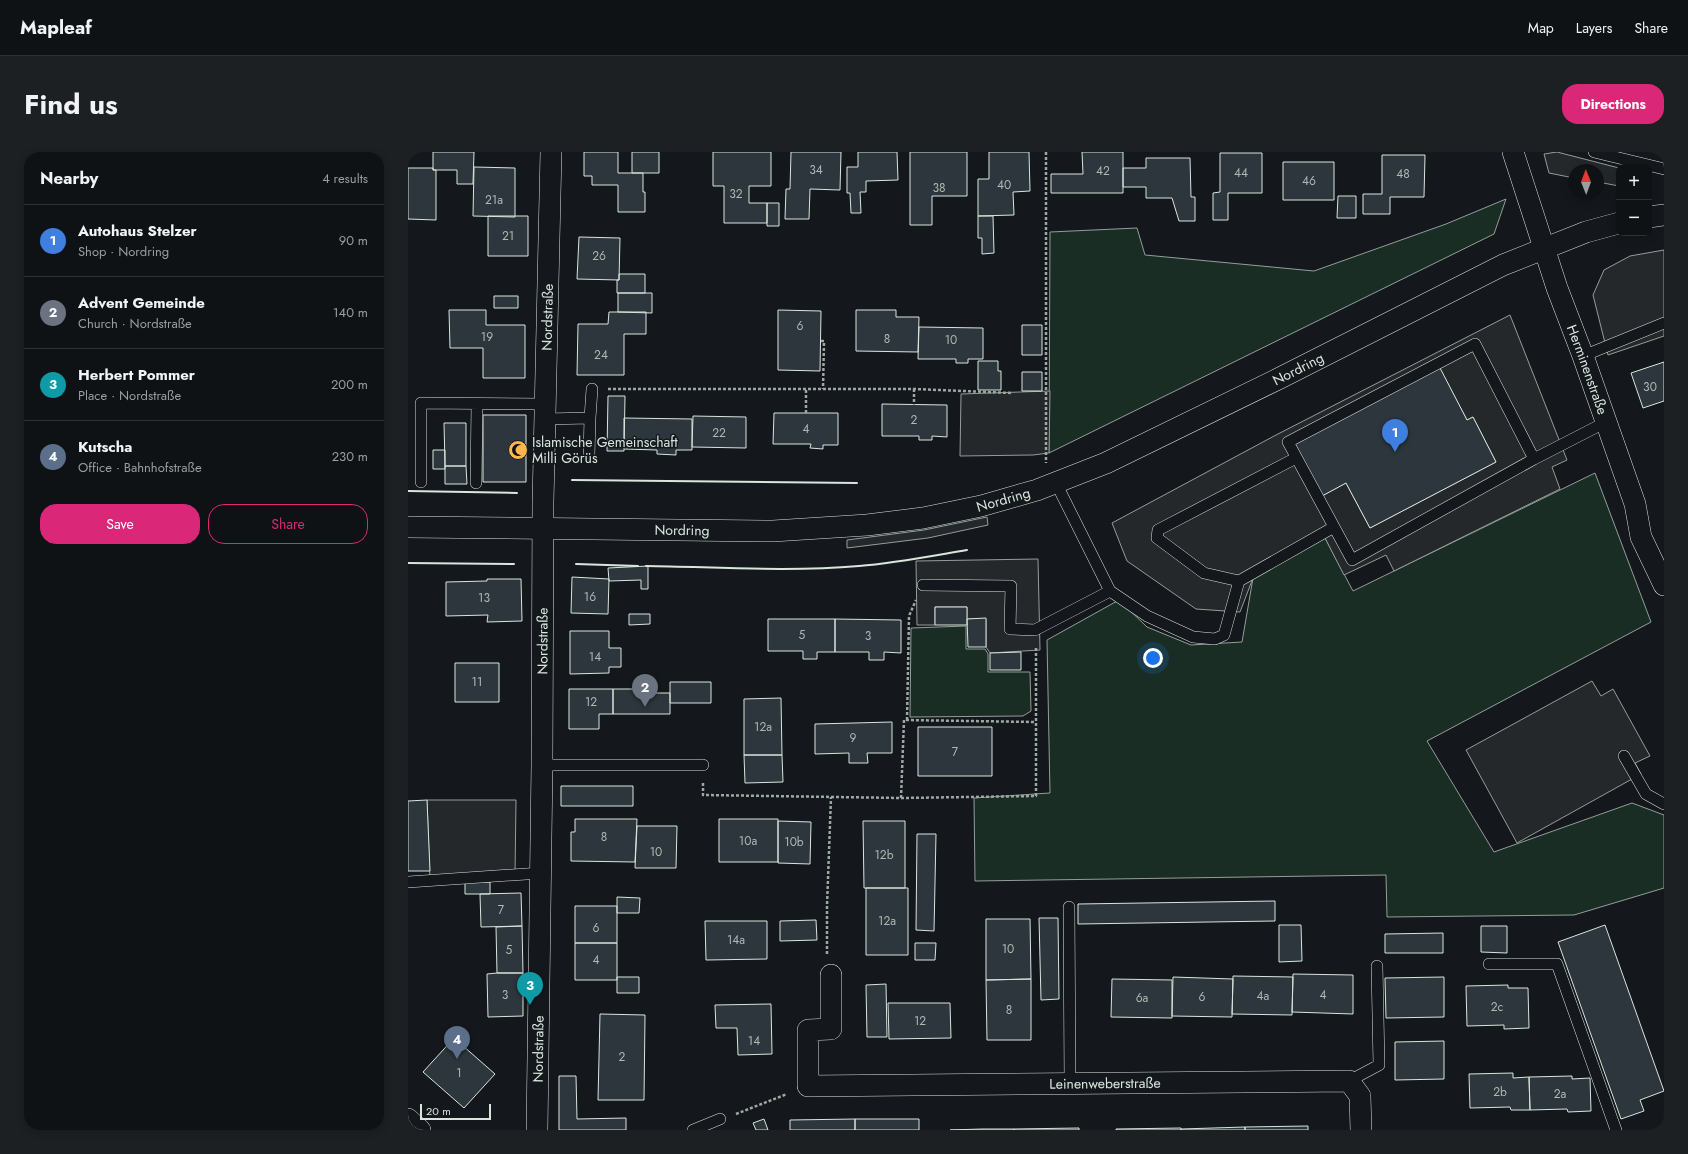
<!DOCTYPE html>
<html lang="en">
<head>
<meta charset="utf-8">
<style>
  :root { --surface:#0f1215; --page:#1d2022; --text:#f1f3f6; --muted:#9b9ea0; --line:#2f3234; --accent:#db2777 }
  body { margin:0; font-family:Jost,sans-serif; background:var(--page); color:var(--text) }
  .controls { position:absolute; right:12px; top:12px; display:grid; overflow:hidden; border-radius:8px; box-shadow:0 2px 10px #0003 }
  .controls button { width:36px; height:36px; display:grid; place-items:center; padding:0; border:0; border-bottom:1px solid var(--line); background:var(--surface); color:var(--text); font:20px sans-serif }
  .compass { position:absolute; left:1160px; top:12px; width:36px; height:36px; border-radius:50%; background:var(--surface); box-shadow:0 2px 10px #0003; rotate:359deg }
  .scale { position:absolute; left:12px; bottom:10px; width:71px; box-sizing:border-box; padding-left:4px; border:2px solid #d8e6dc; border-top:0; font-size:11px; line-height:14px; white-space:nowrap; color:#d8e6dc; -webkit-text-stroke:3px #14181c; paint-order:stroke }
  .you { position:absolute; left:745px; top:506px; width:14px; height:14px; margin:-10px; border:3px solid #fff; border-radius:50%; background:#1a73e8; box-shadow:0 0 0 6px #1a73e833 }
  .badge { display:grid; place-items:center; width:26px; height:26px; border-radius:50%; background:var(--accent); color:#fff; font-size:13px; font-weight:700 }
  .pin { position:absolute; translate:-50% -33px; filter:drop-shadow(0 1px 2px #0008) }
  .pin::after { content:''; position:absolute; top:21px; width:14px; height:12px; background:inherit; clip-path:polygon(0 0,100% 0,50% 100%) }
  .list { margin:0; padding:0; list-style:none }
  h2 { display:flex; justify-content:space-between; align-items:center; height:52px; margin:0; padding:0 16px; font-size:17px }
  h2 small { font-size:13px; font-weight:400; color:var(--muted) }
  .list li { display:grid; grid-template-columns:26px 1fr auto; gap:12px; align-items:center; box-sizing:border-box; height:72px; padding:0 16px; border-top:1px solid var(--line) }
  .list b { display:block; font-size:15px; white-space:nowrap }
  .list p { margin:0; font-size:13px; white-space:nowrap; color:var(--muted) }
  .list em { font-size:13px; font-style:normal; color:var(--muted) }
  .actions { display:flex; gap:8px; padding:12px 16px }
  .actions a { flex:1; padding:9px 0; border:1px solid var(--accent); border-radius:16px; text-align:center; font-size:14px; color:var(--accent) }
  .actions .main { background:var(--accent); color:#fff }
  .map { position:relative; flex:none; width:1256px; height:978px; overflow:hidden; border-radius:16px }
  header { display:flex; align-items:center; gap:24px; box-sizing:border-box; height:56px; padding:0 20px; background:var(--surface); border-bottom:1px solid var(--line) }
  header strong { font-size:19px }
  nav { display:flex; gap:22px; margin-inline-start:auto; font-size:14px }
  .intro { display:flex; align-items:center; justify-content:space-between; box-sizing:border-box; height:96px; padding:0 24px }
  h1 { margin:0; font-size:28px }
  .button { padding:10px 18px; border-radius:16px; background:var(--accent); color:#fff; font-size:14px; font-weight:700 }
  main { display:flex; gap:24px; padding:0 24px }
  aside { flex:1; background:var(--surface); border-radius:16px; box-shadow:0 2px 10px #0003 }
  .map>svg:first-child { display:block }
</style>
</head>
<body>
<header>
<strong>Mapleaf</strong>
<nav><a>Map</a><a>Layers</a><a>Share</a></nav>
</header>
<div class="intro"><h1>Find us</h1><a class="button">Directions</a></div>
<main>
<aside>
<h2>Nearby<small>4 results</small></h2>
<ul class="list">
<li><span class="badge" style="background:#3f7fe0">1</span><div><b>Autohaus Stelzer</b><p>Shop · Nordring</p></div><em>90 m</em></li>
<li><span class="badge" style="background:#6b7280">2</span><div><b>Advent Gemeinde</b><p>Church · Nordstraße</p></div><em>140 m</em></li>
<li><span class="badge" style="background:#0f9aa8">3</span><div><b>Herbert Pommer</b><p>Place · Nordstraße</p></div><em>200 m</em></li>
<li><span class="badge" style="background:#5c6f8a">4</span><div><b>Kutscha</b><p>Office · Bahnhofstraße</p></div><em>230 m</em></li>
</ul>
<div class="actions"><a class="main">Save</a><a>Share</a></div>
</aside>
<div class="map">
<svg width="1256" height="978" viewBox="0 0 1256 978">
  <rect width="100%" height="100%" fill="#14181c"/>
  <!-- green -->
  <path fill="#1a2d24" stroke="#939e99" d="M 1098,47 L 1086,82 L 641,301 L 642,80 L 729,76 L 737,103 L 906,119 L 1038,72 Z
    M 1187,321 L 1243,470 L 1019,589 L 1086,700 L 1224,651 L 1256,663 L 1256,736 L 1166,763 L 979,765 L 978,723 L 567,729 L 566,646 L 642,641 L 639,488 L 711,448 L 739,475 L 783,493 L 834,490 L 845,426 L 917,386 L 945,439 Z
    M 558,474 L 558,497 L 577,497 L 580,502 L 580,520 L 622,520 L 623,559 L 615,564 L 502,565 L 503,476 Z"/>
  <!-- parking -->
  <path fill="#24282b" stroke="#939e99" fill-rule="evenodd" d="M 1149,0 L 1211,16 L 1211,34 L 1190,30 L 1190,18 L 1166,18 L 1166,26 L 1141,21 L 1136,2 Z
    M 1256,98 L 1256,184 L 1200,203 L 1185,143 L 1196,118 L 1222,104 Z
    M 1102,163 L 1159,308 L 1144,315 L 1152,337 L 986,419 L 978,403 L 936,423 L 917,386 L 845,426 L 832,460 L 788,457 L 719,409 L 704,371 L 868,283 ZM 1031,215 L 1059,268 L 1065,265 L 1088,310 L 962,376 L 938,331 L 914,344 Z
    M 642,239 L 641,301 L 625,303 L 552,304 L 553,242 Z
    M 579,365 L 580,373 L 520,386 L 439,396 L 439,388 L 516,378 Z
    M 630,407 L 632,498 L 582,501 L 578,495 L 578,467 L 559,467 L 559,455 L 527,455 L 527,473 L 509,473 L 508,409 Z
    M 1184,529 L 1193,544 L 1205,537 L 1242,604 L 1227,611 L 1233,622 L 1109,691 L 1058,598 Z
    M 19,648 L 108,648 L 107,723 L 22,728 Z"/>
  <!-- building -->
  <path fill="#2c363c" stroke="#d8e6dc" d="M 25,0 L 66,0 L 65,32 L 49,32 L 49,18 L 25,18 Z
    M 176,0 L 210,0 L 210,21 L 235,21 L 235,40 L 237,40 L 237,60 L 210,60 L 210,33 L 184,33 L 184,24 L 176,24 Z
    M 224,0 L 251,0 L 251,21 L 224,21 Z
    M 305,0 L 363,0 L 363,34 L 341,34 L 341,51 L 359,51 L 359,71 L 316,71 L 316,34 L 305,34 Z
    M 383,0 L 433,0 L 432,38 L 402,37 L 401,67 L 377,67 L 378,37 L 382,37 Z
    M 450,0 L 489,0 L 490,28 L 458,29 L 458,40 L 452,40 L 453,61 L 443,61 L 442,41 L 439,41 L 439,15 L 450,15 Z
    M 502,0 L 559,0 L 559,44 L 524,44 L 524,73 L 502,73 Z
    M 581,0 L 621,0 L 622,39 L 605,40 L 606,63 L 570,64 L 570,27 L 581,27 Z
    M 674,0 L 715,0 L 715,41 L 643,41 L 643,22 L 675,22 Z
    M 812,1 L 854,1 L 854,41 L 820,41 L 820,68 L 805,68 L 805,41 L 812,40 Z
    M 974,3 L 1017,3 L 1016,45 L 982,45 L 982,62 L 955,62 L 955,42 L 974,42 Z
    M 738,6 L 782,6 L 783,45 L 787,45 L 787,69 L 771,69 L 764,46 L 738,46 L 738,35 L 715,35 L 715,16 L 738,16 Z
    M 875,10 L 926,10 L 926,48 L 875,48 Z
    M 66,15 L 107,16 L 107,65 L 65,64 Z
    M 0,16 L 25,16 L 25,18 L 28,18 L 28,68 L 0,67 Z
    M 930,44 L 948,44 L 948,66 L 929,66 Z
    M 359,51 L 371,51 L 371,74 L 359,74 Z
    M 80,64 L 120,64 L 120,104 L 80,104 Z
    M 570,64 L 585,64 L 586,101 L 574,102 L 574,86 L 570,86 Z
    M 171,85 L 212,86 L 211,128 L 169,127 Z
    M 211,122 L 237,122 L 237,141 L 209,141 L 209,128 L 211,128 Z
    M 210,141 L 244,141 L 244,161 L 210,160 Z
    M 86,144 L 110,144 L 110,156 L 86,156 Z
    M 41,158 L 78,158 L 78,173 L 117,173 L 117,226 L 75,226 L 75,196 L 42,196 Z
    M 370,158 L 413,159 L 412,219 L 370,218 Z
    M 448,158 L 488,158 L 488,165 L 511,165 L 510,200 L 448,199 Z
    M 201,160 L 238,160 L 238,182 L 216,182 L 216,223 L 169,223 L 170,172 L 200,172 Z
    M 614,173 L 634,173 L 634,203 L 614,203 Z
    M 511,175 L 575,176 L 575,207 L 560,207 L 560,211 L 548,211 L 548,207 L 510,207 Z
    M 570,209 L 590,209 L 590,219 L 593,219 L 593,238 L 570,238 Z
    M 1256,210 L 1256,249 L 1235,256 L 1223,221 Z
    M 1031,214 L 1059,268 L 1065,265 L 1088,310 L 962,376 L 938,331 L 914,344 L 885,291 Z
    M 614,220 L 634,220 L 634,239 L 614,239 Z
    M 200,244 L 217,244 L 216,299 L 199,299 Z
    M 474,252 L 539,253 L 539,285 L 524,284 L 524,288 L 511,288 L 511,284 L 474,284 Z
    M 366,261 L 430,261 L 430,293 L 415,293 L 415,297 L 402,296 L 403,292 L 365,292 Z
    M 75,263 L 118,263 L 118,330 L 75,330 Z
    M 285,264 L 338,265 L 338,296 L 284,295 Z
    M 216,266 L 284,267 L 284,298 L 268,298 L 268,303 L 249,302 L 249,298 L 216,297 Z
    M 36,271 L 58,271 L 58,314 L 37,314 Z
    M 25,298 L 37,298 L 37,317 L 25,317 Z
    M 37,314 L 58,314 L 59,332 L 37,332 Z
    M 240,414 L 240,437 L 233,437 L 233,428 L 201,429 L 200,416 Z
    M 164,425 L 201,427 L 200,462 L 163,461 Z
    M 79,427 L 113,427 L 114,469 L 79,470 L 80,463 L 38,464 L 38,430 L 79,429 Z
    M 527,455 L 559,455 L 559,473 L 527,473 Z
    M 221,462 L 242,462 L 242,472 L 221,473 Z
    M 578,466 L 578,495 L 560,495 L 559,467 Z
    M 360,467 L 427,467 L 427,500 L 409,500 L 409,507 L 395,507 L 395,499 L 360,499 Z
    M 427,467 L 493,468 L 493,501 L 476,500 L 476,508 L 461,508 L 461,500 L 427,500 Z
    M 162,479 L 201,479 L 201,496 L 213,496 L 213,515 L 201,515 L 201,521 L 162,522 Z
    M 613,500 L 613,518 L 582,518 L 582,501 Z
    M 47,511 L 91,511 L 91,550 L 47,550 Z
    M 262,530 L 303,530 L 303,551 L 262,551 Z
    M 161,537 L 205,537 L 205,562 L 191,562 L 191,577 L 161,577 Z
    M 205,537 L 248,537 L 248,541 L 262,541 L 262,562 L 205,562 Z
    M 373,546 L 374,603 L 336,603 L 336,547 Z
    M 484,570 L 484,601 L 459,601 L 460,611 L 441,611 L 441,601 L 407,602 L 407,572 Z
    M 510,575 L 584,575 L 584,624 L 510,624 Z
    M 336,603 L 374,603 L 375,630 L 337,631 Z
    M 153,634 L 225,634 L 225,654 L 153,654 Z
    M 19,648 L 22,719 L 0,719 L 0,649 Z
    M 167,667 L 229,667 L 227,710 L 163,709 L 163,680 L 167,680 Z
    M 311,667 L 370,667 L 370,710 L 311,710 Z
    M 370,669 L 403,670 L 402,712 L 370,711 Z
    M 455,669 L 497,669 L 497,736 L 456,736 Z
    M 229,674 L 269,674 L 268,716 L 227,716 Z
    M 509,682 L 528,682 L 526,779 L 508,778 Z
    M 57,730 L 82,730 L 82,742 L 57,742 Z
    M 458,736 L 500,736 L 500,803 L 458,803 Z
    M 113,741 L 114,774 L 73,775 L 72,742 Z
    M 209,745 L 232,746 L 231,761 L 209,761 Z
    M 867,749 L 867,769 L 670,772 L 670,752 Z
    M 167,754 L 209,754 L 209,791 L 167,791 Z
    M 631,766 L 650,766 L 651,847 L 633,848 Z
    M 578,767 L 622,767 L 623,827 L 578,828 Z
    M 408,768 L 409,788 L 372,789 L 372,769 Z
    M 297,769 L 359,769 L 359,807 L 298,808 Z
    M 871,773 L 893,773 L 894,809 L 871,810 Z
    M 1197,773 L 1256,939 L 1232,948 L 1236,959 L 1213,967 L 1150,790 Z
    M 114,774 L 115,821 L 89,821 L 88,775 Z
    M 1073,774 L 1099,774 L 1099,801 L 1073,800 Z
    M 1035,781 L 1035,801 L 977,801 L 977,782 Z
    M 167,791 L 209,791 L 209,828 L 167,828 Z
    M 507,791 L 528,791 L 527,808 L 507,808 Z
    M 89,821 L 115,821 L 115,864 L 80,865 L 79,822 Z
    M 885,822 L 945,823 L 945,862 L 884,860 Z
    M 825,824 L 885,825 L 884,863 L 824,862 Z
    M 209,825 L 231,825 L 231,841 L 209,841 Z
    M 765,825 L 825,827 L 824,865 L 764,864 Z
    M 1036,825 L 1036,865 L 978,866 L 977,826 Z
    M 623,827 L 623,888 L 579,888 L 578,828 Z
    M 704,827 L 764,828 L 764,866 L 703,865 Z
    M 478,832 L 479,885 L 459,885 L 458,833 Z
    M 1100,833 L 1100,836 L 1120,836 L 1121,876 L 1096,877 L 1096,873 L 1059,874 L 1058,834 Z
    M 480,851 L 542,851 L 543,886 L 481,887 Z
    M 363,852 L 364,902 L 330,903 L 329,876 L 308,876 L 307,853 Z
    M 192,862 L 237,863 L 236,948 L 190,948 Z
    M 46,886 L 87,922 L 56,956 L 15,920 Z
    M 1036,889 L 1036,927 L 987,928 L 987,890 Z
    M 1105,921 L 1105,926 L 1121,925 L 1122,958 L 1103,958 L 1102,955 L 1062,956 L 1061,922 Z
    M 151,924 L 168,924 L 169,967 L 218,966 L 218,978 L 151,978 Z
    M 1164,924 L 1164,927 L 1182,926 L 1183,959 L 1160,960 L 1159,957 L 1122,958 L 1121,925 Z
    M 356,967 L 360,978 L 348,978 L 345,971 Z
    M 447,967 L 511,967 L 511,978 L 447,978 Z
    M 447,967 L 447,978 L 382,978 L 382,968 Z
    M 900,974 L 900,978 L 837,978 L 837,975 Z
    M 837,975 L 837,978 L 773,978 L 773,977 Z
    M 671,976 L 671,978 L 606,978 L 606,977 Z
    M 773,976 L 773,978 L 708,978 L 708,977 Z
    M 574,977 L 606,977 L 606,978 L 542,978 Z"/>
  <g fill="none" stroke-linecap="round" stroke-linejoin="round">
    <defs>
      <path id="service" d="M 1186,0 L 1256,17
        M 1175,204 L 1256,171
        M 182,266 L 184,237
        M 137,267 L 182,266 L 181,303
        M 888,306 L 750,378 L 749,386 L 796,421 L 831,429 L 926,375
        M 1126,307 L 1067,192 L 880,290 L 944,408 L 1126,307 L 1198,270
        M 13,330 L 13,251 L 137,252
        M 68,331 L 69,252
        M 648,331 L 702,439 L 739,464 L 785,485 L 807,487 L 816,483 L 831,429
        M 515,433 L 603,434 L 602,477 L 627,478 L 702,439
        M 1216,604 L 1238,642 L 1256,652
        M 134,613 L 295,613
        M 0,730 L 133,721
        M 661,755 L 662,933
        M 1081,812 L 1149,812 L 1208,978
        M 941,929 L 971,913 L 969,814
        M 285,978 L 312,967"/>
      <g id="minor">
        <path id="s1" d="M 1105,0 L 1149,136 L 1175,204 L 1227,352 L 1233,385 L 1256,433"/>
        <path d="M 1241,65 L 1256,63"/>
        <path id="s2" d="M 0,375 L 365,379 L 459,373 L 515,366 L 573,354 L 629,338 L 698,311 L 870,227 L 1095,113 L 1178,80 L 1211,71"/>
        <path id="s3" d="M 423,823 L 423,877 L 400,878 L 400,934 L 941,929 L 952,944 L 953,978"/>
        <path d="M 0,967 L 12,978"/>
        <path id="s4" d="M 129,978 L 134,613 L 135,350 L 143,0"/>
      </g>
    </defs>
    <!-- service casing -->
    <use href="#service" stroke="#d8e6dc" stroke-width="12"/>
    <!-- minor casing -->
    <use href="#minor" stroke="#d8e6dc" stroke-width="22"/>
    <!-- path -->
    <path stroke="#9da8a2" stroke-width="2.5" stroke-dasharray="3 2" stroke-linecap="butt" d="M 638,0 L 638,311
      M 413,189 L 416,189 L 415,237
      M 200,237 L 506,237 L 604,241
      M 506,237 L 506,253
      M 398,261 L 398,237
      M 499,568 L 501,464 L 508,448
      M 295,631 L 295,643 L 493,646 L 628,644 L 628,494
      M 493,646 L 496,568 L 627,570
      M 419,802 L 419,754 L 423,645
      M 328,962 L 379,942"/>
    <!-- service -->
    <use href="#service" stroke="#14181c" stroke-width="11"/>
    <!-- minor -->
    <use href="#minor" stroke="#14181c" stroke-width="21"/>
    <!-- wall -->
    <path stroke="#d8e6dc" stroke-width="2" d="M 164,328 L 449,331
      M 0,339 L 109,341
      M 0,411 L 106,412
      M 168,412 L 230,414
      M 238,414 C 309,415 380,420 451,414 C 487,411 523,404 559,398"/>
  </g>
  <!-- icons -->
  <defs>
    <symbol id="mosque-disc" viewBox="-11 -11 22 22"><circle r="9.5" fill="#ffb74d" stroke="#14181c"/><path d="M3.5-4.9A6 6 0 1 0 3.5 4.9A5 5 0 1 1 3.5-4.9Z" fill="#111"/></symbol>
  </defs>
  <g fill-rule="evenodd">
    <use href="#mosque-disc" x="99" y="287" width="22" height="22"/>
  </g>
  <g text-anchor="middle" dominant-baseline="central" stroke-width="3" stroke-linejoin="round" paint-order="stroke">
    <!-- number labels -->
    <g font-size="12" fill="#adbab4">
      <text x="408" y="18">34</text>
      <text x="695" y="19">42</text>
      <text x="833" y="21">44</text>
      <text x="995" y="22">48</text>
      <text x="901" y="29">46</text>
      <text x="596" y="33">40</text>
      <text x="531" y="36">38</text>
      <text x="328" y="42">32</text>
      <text x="86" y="48">21a</text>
      <text x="100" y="84">21</text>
      <text x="191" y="104">26</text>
      <text x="392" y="174">6</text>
      <text x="79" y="185">19</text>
      <text x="479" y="187">8</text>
      <text x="543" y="188">10</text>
      <text x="193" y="203">24</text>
      <text x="1242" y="235">30</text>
      <text x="506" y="268">2</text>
      <text x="398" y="277">4</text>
      <text x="311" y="281">22</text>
      <text x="182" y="445">16</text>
      <text x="76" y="446">13</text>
      <text x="394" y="483">5</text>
      <text x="460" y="484">3</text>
      <text x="187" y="505">14</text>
      <text x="69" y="530">11</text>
      <text x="183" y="550">12</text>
      <text x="355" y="575">12a</text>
      <text x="445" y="586">9</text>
      <text x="547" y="600">7</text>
      <text x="196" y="685">8</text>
      <text x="340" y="689">10a</text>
      <text x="386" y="690">10b</text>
      <text x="248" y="700">10</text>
      <text x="476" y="703">12b</text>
      <text x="93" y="758">7</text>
      <text x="479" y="769">12a</text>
      <text x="188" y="776">6</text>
      <text x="328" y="788">14a</text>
      <text x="600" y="797">10</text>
      <text x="101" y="798">5</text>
      <text x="188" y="808">4</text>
      <text x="97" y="843">3</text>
      <text x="915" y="843">4</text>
      <text x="855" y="844">4a</text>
      <text x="794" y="845">6</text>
      <text x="734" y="846">6a</text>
      <text x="1089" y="855">2c</text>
      <text x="601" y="858">8</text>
      <text x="512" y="869">12</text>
      <text x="346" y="889">14</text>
      <text x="214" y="905">2</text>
      <text x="51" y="921">1</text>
      <text x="1092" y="940">2b</text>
      <text x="1152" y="942">2a</text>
    </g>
    <!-- street labels -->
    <g font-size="14" fill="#d8e6dc" stroke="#14181c">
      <text stroke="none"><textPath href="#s4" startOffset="813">Nordstraße</textPath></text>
      <text stroke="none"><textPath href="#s2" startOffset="921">Nordring</textPath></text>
      <text stroke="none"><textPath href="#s1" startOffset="230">Herminenstraße</textPath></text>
      <text stroke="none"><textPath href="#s2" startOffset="598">Nordring</textPath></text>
      <text stroke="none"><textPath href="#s2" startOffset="274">Nordring</textPath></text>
      <text stroke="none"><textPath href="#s4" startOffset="489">Nordstraße</textPath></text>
      <text stroke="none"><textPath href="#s4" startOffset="81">Nordstraße</textPath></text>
      <text stroke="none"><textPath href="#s3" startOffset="430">Leinenweberstraße</textPath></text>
    </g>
    <!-- poi labels -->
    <g font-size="14" fill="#d8e6dc" stroke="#14181c" text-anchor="start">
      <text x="124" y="290">Islamische Gemeinschaft<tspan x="124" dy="16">Milli Görüs</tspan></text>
    </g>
  </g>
</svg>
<div class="controls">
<button>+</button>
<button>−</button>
</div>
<svg class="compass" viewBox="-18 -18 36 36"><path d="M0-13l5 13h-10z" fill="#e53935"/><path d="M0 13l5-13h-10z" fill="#9b9ea0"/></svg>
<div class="scale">20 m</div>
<div class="you"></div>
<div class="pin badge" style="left:987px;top:300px;background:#3f7fe0">1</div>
<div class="pin badge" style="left:237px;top:555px;background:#6b7280">2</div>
<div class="pin badge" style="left:122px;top:853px;background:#0f9aa8">3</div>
<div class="pin badge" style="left:49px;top:907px;background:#5c6f8a">4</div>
</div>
</main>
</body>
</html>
